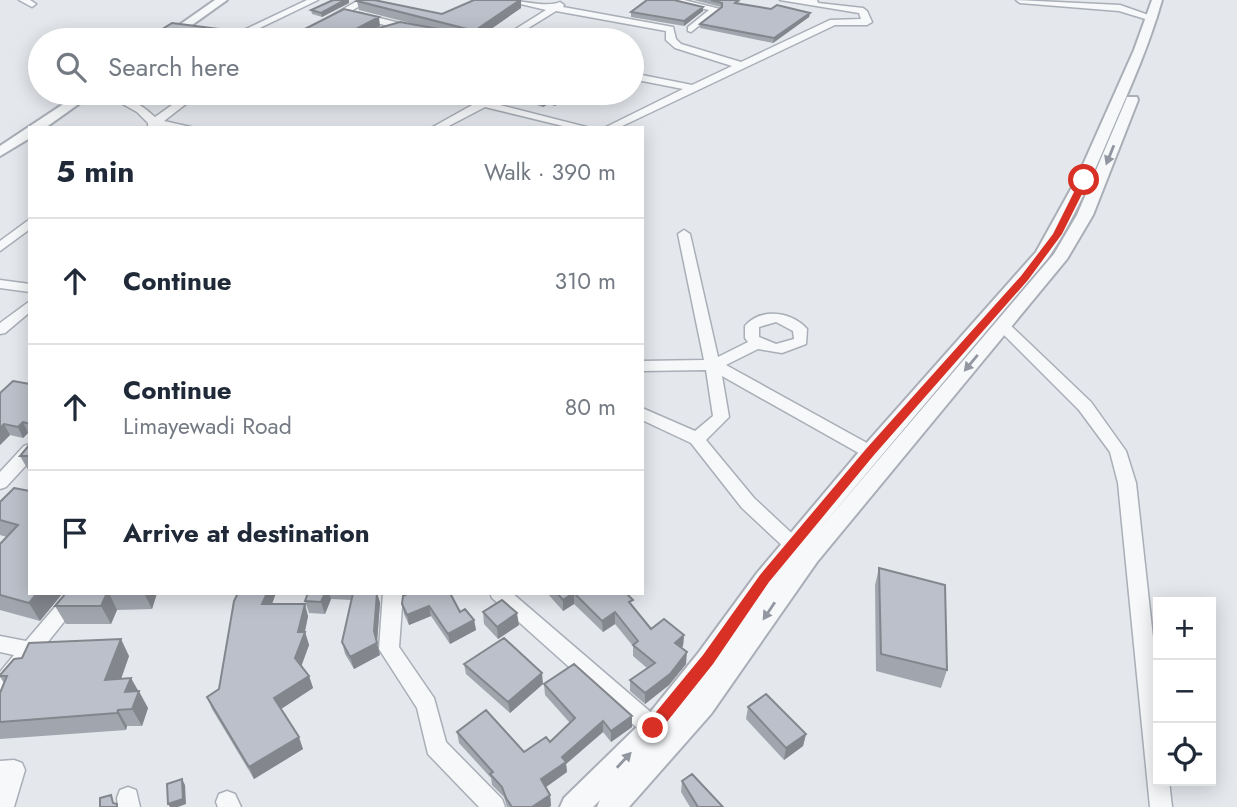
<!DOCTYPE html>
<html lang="en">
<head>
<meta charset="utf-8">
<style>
  :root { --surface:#fff; --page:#f2f2f3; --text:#1f2937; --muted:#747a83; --line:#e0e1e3 }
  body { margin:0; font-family:Jost,sans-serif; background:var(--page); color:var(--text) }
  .controls { position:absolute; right:21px; bottom:21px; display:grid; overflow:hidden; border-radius:0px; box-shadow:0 4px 18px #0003 }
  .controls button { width:63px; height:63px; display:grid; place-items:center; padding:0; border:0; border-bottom:2px solid var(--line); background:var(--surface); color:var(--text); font:35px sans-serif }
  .stop { position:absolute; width:21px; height:21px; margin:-16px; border:5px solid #d93025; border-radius:50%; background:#fff }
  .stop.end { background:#d93025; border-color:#fff; box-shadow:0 2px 7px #0008 }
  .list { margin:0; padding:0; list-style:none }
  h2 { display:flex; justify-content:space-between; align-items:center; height:91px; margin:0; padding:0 28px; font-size:30px }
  h2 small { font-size:23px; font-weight:400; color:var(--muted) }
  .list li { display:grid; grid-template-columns:46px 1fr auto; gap:21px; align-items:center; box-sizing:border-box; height:126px; padding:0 28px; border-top:2px solid var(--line) }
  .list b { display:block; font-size:26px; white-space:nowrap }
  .list p { margin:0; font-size:23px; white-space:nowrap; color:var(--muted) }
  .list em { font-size:23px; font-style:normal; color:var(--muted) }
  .icon { flex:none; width:38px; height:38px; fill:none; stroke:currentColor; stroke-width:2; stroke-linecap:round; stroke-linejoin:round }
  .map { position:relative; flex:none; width:1237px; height:807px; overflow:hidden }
  .search { position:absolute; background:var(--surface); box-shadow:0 4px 18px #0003; left:28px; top:28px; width:616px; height:77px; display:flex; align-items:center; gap:18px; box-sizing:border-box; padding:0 24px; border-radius:38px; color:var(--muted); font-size:26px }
  .panel { position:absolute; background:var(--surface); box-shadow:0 4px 18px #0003; left:28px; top:126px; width:616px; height:469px; border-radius:0px }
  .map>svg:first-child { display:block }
</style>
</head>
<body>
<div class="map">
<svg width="1237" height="807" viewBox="0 0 1237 807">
  <rect width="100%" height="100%" fill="#e4e7ec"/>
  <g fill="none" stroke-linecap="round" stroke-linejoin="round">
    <defs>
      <path id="minor" d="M 19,0 L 30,0 L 36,4 L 32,7 Z
        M 307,0 L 318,0 L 235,40 L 223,40 Z
        M 359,0 L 370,0 L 334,21 L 326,19 Z
        M 504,0 C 520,0 547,8 560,2 L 564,5 L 563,7 L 673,27 L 676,39 L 681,44 L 741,62 L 830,20 L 861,19 L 859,13 L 780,0 L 817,0 L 818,3 L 863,8 L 867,11 L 872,22 L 867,25 L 835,25 L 618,128 L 604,128 L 683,89 L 632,79 L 632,73 L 692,85 L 732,66 L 675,48 L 666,40 L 666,31 L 556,11 L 509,40 L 498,40 L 546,10 Z
        M 667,0 L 684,0 L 720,9 L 691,32 L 688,31 L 688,27 L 709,10 Z
        M 1016,0 L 1120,5 L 1157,18 L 1152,21 L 1119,11 L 1020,3 Z
        M 359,13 L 416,27 L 418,29 L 413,32 L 356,18 L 356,14 Z
        M 103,93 C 122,92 141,104 155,117 L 189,93 L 200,93 L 164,121 L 195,128 L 148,127 L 148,123 L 137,112 Z
        M 436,93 L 453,93 L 590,128 L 571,128 L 485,107 L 445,128 L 431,128 L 474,104 Z
        M 30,219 L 30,229 L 0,251 L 0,241 Z
        M 684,230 L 690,234 L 718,357 L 748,342 L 745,338 L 745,326 C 761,307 792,312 807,329 L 806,344 L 782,353 L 758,349 L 726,365 L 876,448 L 878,452 L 870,458 L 864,456 L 722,376 L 729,417 L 706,440 L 754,498 L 799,540 L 802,545 L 799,550 L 793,552 L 787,550 L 742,508 L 691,443 L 642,420 L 642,408 L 695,431 L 713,416 L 706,370 L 642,371 L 642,361 L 704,360 L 678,234 ZM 776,322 L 793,331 L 794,339 L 776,344 L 759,337 L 759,327 Z
        M 0,280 L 30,284 L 30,292 L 0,288 Z
        M 30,301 L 30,312 L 5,333 L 0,334 L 0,323 Z
        M 1003,322 L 1008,323 L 1091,402 L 1126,451 L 1136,483 L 1158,683 L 1158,781 L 1169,781 L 1172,807 L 1150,807 L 1118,483 L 1110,452 L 1079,410 L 998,329 L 996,326 Z
        M 30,444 L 30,461 L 6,487 L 0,489 L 0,472 L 24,446 Z
        M 67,593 L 87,593 L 7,693 L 0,696 L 0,672 L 14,655 L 0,652 L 0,636 L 26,641 Z
        M 383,593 L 403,593 L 399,647 L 434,698 L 446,742 L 502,799 L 505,807 L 479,807 L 428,754 L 417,708 L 379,649 Z
        M 490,593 L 512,593 L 661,721 L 664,728 L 661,735 L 653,738 L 645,735 L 492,598 Z
        M 14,760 L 22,763 L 25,770 L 14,807 L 0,807 L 0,761 Z
        M 128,787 L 136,790 L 140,807 L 118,807 L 117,798 L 120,790 Z
        M 227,791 L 235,794 L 241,807 L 218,807 L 216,802 L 219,794 Z"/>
      <path id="tertiary" d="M 215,0 L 227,0 L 171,40 L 158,40 Z
        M 1152,0 L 1162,0 C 1149,46 1130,88 1111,132 C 1092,176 1075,219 1048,258 L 817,532 L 1054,254 L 1077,215 L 1126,100 L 1127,97 L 1137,97 L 1138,100 L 1093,215 L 1067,259 L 817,562 L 711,714 L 629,807 L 597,807 L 600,800 L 593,807 L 560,807 L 564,798 L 644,720 L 699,652 L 757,573 L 863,447 L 1036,252 L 1077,178 L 1134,50 Z
        M 80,93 L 94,93 L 45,128 L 30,128 L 30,138 L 0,156 L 0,146 Z"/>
    </defs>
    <!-- minor casing -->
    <use href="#minor" stroke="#a9aeb7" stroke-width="3"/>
    <!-- tertiary casing -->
    <use href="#tertiary" stroke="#a9aeb7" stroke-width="4"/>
    <!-- minor -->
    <use href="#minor" fill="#f7f8fa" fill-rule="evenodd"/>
    <!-- tertiary -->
    <use href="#tertiary" fill="#f7f8fa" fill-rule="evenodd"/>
  </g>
  <!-- wall -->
  <path fill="#a1a5ae" d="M 333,0 L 349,0 L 349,3 L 322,17 L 312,14 L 311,10 Z
    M 694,0 L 741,0 L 738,3 L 771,9 L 810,13 L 809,17 L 773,43 L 700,28 L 700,24 L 721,7 Z
    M 357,1 L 442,14 L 521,8 L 481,36 L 497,40 L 282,40 L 282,38 L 380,26 L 375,29 L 418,25 L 359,10 Z
    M 703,11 L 684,26 L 631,17 L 631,12 Z
    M 135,93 L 165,93 L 160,96 Z
    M 497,93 L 570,93 L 555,106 L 548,104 L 543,107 Z
    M 30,384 L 30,434 L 28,433 L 23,438 L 10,435 L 0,445 L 0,393 Z
    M 30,444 L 30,473 L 20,456 Z
    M 30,491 L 40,621 L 0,610 L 0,544 L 7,537 L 0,535 L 0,502 Z
    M 879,568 L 947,670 L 941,688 L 876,671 L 875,585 Z
    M 66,593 L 157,593 L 152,609 L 117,610 L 111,624 L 66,624 L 55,606 Z
    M 238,593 L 276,593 L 272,604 L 308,616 L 305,632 L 309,645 L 301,665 L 309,676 L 313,688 L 281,709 L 303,749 L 254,779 L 212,709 L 207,697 L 219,689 Z
    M 308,593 L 377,593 L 380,603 L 377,642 L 380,655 L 354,669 L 345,654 L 342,642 L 352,600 L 331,599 L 325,614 L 309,613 L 305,601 Z
    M 547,593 L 626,593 L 633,607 L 651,629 L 684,635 L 683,646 L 681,648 L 686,664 L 669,685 L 645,704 L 630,691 L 630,680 L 647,668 L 633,656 L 633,646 L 615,624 L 603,632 L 574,604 L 563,611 Z
    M 402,604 L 460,612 L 474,620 L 476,630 L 450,644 L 431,616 L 409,625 L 404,614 Z
    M 483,612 L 519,625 L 498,639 L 484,624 Z
    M 129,656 L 121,679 L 139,691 L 148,708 L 142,726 L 127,726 L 126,730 L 0,739 L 0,693 L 4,683 L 0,677 L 0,675 Z
    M 464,664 L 543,684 L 510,713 L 466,674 Z
    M 544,684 L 632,716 L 632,727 L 611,742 L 603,732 L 566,764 L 567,772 L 545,787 L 550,795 L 551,806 L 549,807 L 507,807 L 504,797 L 492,785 L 491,778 L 459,743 L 457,732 L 524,752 L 550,742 L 570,723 L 545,695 Z
    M 748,707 L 806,734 L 803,746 L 784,760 L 746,719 Z
    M 682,781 L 723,807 L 690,807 L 681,792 Z"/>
  <!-- shaded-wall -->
  <path fill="#83868d" d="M 345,0 L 349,0 L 349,3 L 322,17 L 321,13 Z
    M 521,0 L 521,8 L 475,40 L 470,34 Z
    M 703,7 L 703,11 L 684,26 L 684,21 Z
    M 810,13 L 809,17 L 773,43 L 774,38 Z
    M 379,17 L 380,26 L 358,38 L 356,29 Z
    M 226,30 L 228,40 L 210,40 Z
    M 558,93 L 570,93 L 555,106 L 554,96 Z
    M 548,94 L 548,104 L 543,107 L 543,97 Z
    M 23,422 L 28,433 L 23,438 L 18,427 Z
    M 4,424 L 10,435 L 0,445 L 0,428 Z
    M 37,593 L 63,593 L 40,621 L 29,603 Z
    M 107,593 L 109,593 L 117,610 L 111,624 L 101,606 Z
    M 144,593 L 157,593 L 152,609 Z
    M 267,593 L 276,593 L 267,617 L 262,604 Z
    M 325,593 L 329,593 L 331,599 L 325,614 L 321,602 Z
    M 377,593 L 380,603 L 377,642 L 374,631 Z
    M 574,593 L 574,604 L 563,611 L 563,600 Z
    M 305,604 L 308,616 L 304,635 L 305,632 L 309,645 L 300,670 L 295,658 L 298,632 Z
    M 429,606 L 431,616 L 409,625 L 407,615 Z
    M 615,612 L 615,624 L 603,632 L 602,621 Z
    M 517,613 L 519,625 L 498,639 L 497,627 Z
    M 474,620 L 476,630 L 450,644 L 448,634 Z
    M 684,635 L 683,646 L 674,654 L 675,643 Z
    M 121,639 L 129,656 L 115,696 L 105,680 Z
    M 377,643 L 380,655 L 354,669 L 350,657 Z
    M 687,652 L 686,664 L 669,685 L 645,704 L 645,693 Z
    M 542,673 L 543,684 L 510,713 L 508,702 Z
    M 309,676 L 313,688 L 278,711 L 274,698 Z
    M 131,678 L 148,708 L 142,726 L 132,709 L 125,692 Z
    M 118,710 L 127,726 L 126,730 L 117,713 Z
    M 632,716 L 632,727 L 611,742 L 611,731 Z
    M 603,721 L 603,732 L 566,764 L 567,772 L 542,790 L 541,779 L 562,757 Z
    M 806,734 L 803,746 L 784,760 L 786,748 Z
    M 299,737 L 303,749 L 254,779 L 249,767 Z
    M 182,779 L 185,785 L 186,804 L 178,807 L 170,807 L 168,804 Z
    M 550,795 L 551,806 L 549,807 L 532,807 Z"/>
  <!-- building -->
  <path fill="#bbc0ca" stroke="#83868d" stroke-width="2" d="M 333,0 L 345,0 L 321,13 L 311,10 Z
    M 360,0 L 374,0 L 442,14 L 474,0 L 520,0 L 470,34 L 497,40 L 290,40 L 282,38 L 297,33 L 344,9 L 379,17 L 356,29 L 358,34 L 400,22 L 466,34 L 469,31 L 467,29 L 357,1 Z
    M 647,0 L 674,0 L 703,7 L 684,21 L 631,12 Z
    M 711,0 L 738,0 L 735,3 L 771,9 L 777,5 L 810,13 L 774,38 L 700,24 L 722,7 L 722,3 Z
    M 172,23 L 226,30 L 210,40 L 145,40 Z
    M 528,93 L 558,93 L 554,96 L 548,94 L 543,97 Z
    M 13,381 L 30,384 L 30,424 L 23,422 L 18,427 L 4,424 L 0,428 L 0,393 Z
    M 30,444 L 30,456 L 20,456 Z
    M 14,488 L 30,491 L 30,593 L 37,593 L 29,603 L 0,595 L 0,544 L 18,525 L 0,520 L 0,502 Z
    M 879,568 L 945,585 L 947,670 L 881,654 Z
    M 66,593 L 107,593 L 101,606 L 55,606 Z
    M 238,593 L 267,593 L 262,604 L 305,604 L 298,632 L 305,632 L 295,658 L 309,676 L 274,698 L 299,737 L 249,767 L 207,697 L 219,689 L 234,601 Z
    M 308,593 L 325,593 L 321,602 L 305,601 Z
    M 353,593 L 377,593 L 374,631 L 377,643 L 350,657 L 342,642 Z
    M 409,593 L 450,593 L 460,612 L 465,609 L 474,620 L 448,634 L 429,606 L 407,615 L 402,604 L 403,596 Z
    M 557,593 L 573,593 L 563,600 Z
    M 574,593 L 626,593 L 633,600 L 629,602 L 651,629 L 664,619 L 684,635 L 675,643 L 687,652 L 670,674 L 645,693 L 630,680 L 655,663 L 633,645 L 638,641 L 615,612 L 602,621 Z
    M 502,600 L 517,613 L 497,627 L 483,612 Z
    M 504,638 L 542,673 L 508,702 L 464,664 Z
    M 121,639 L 105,680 L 131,678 L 125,692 L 139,691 L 132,709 L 118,710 L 117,713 L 0,722 L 0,693 L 7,676 L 0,676 L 0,675 L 14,659 L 22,658 L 29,643 Z
    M 574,664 L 632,716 L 611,731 L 603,721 L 562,757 L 566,762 L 541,779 L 550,795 L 532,807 L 512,807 L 506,798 L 502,787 L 490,774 L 493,772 L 457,732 L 486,710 L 524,752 L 546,737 L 550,742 L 575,718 L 544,684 Z
    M 766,694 L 806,734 L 786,748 L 748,707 Z
    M 692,774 L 723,807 L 698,807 L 682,781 Z
    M 182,779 L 183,799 L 168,804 L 167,784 Z
    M 111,795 L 113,803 L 117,804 L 117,807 L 100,807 L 100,798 Z"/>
  <!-- one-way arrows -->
  <defs><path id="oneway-solid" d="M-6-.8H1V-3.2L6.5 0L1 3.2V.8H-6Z" transform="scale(1.75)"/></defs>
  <g fill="#9196a0">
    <use href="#oneway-solid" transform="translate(1110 155) rotate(112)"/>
    <use href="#oneway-solid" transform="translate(971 363) rotate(130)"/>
    <use href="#oneway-solid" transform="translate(769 611) rotate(124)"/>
    <use href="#oneway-solid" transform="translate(624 760) rotate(-47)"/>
  </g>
  <!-- route -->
  <path fill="#d93025" d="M 1084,177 L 1089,180 L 1062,234 L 1028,280 L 874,455 L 769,582 L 713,664 L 658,733 L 647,733 L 645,728 L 647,723 L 703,655 L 760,575 L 866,449 L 1021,276 L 1053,234 L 1080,180 Z"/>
</svg>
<div class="controls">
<button>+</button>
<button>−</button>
<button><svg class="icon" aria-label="locate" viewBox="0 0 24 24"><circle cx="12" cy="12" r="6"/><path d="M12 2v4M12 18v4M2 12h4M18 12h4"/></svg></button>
</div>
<div class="stop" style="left:1084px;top:180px"></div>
<div class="stop end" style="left:653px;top:728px"></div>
<div class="search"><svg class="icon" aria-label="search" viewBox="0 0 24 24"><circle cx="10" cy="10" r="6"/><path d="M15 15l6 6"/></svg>Search here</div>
<section class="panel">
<h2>5 min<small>Walk · 390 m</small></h2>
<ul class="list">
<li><svg class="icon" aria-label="ahead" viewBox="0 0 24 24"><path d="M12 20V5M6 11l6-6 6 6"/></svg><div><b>Continue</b></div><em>310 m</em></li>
<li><svg class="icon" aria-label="ahead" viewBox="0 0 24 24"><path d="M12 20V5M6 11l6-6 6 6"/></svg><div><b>Continue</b><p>Limayewadi Road</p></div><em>80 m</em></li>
<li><svg class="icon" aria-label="arrive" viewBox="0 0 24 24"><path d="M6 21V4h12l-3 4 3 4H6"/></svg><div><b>Arrive at destination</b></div></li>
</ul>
</section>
</div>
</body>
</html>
